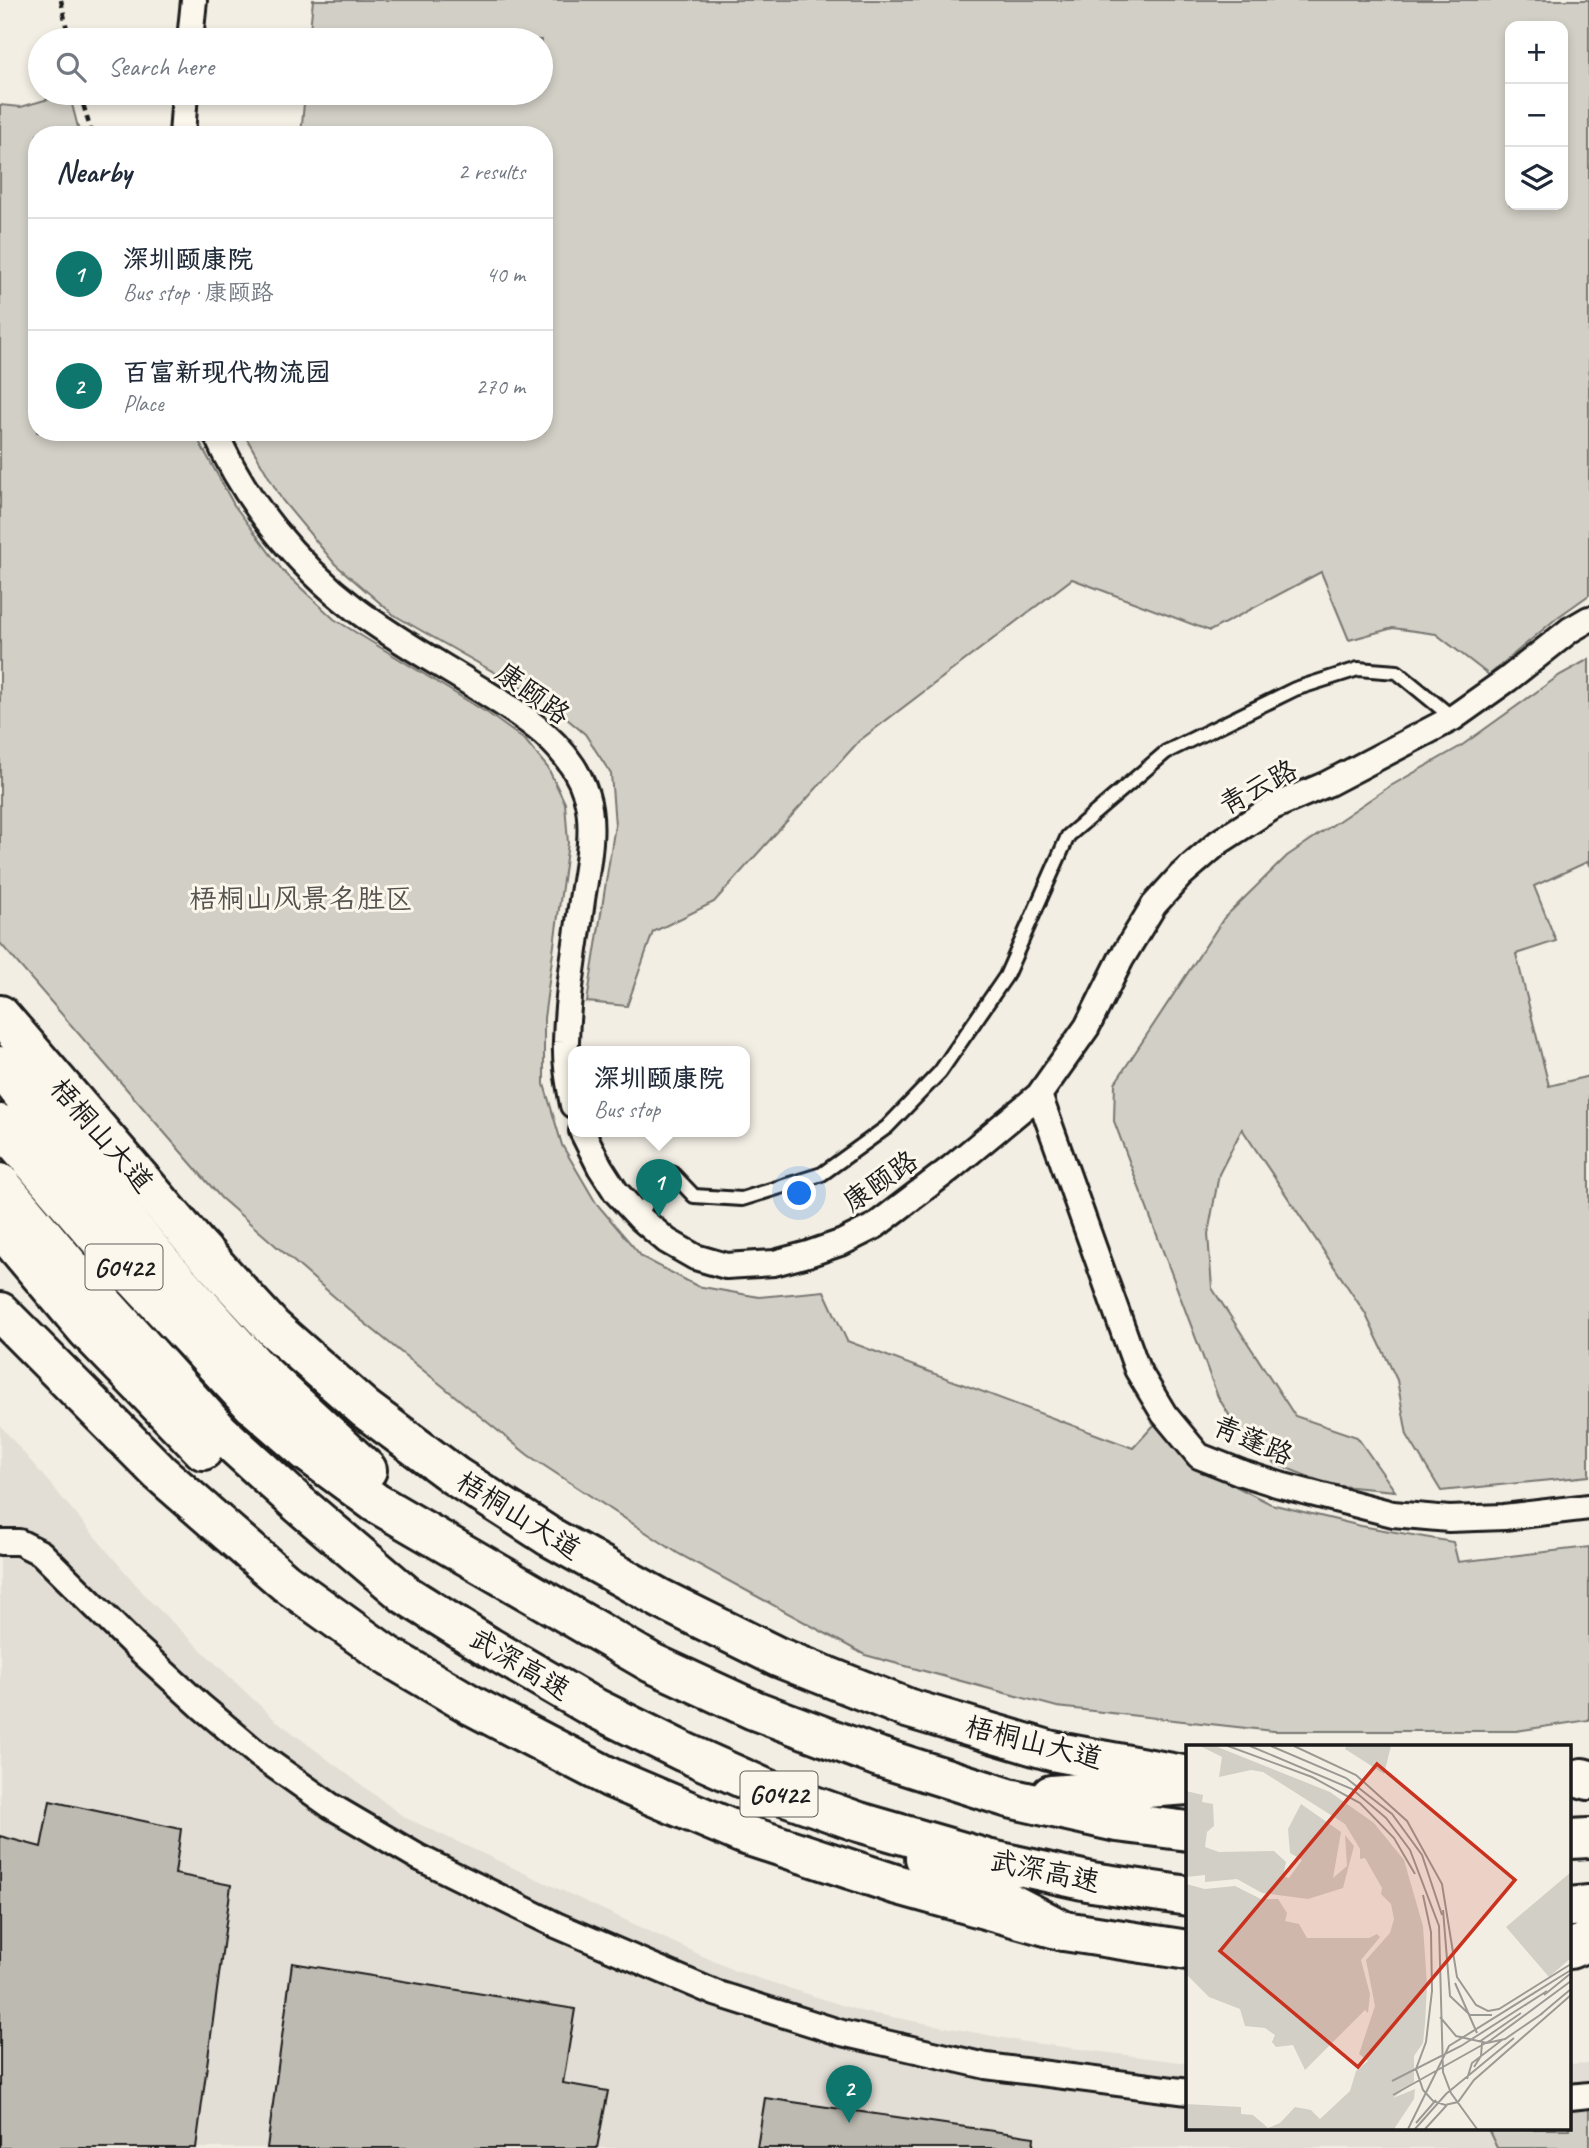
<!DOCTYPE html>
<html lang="en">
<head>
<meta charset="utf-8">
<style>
  :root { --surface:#fff; --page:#f2f2f3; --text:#1f2937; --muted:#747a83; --line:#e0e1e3; --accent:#0f766e }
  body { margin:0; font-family:Caveat,"LXGW WenKai TC",sans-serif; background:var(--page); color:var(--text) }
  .controls { position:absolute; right:21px; top:21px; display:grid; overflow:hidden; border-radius:14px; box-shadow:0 4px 10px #0003 }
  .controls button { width:63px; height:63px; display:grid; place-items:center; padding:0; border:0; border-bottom:2px solid var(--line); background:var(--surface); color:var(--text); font:35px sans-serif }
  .you { position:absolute; left:800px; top:1194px; width:24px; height:24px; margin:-18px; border:5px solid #fff; border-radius:50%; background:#1a73e8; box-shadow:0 0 0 10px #1a73e833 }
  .badge { display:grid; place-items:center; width:46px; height:46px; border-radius:50%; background:var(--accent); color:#fff; font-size:23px; font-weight:700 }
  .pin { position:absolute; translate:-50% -58px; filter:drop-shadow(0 2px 4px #0008) }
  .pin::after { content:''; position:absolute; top:37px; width:24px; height:21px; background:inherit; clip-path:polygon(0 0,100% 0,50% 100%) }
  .popup { position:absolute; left:568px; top:1046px; width:182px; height:91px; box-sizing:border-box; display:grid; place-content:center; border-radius:14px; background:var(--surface); filter:drop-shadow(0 2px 5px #0005); font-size:23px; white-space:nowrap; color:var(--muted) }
  .popup b { font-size:26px; color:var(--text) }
  .popup::after { content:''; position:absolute; left:50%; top:100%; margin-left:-14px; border:14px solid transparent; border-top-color:var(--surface) }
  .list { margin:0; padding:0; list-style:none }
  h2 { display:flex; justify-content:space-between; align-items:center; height:91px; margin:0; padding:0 28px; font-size:30px }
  h2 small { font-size:23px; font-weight:400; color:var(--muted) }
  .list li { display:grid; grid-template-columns:46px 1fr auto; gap:21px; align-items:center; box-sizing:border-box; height:112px; padding:0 28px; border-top:2px solid var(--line) }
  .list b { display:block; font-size:26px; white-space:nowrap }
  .list p { margin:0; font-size:23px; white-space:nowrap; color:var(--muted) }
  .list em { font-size:23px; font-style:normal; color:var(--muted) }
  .icon { flex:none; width:38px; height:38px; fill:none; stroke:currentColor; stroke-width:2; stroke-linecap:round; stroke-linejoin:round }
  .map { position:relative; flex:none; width:1589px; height:2148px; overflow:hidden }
  .search { position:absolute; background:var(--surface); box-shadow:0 4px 10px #0003; left:28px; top:28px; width:525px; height:77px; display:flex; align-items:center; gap:18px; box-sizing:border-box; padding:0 24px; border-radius:38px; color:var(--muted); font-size:26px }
  .panel { position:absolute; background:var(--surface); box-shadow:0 4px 10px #0003; left:28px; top:126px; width:525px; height:315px; border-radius:28px }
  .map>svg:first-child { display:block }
</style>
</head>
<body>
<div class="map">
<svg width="1589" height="2148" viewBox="0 0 1589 2148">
  <rect width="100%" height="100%" fill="#f2eee4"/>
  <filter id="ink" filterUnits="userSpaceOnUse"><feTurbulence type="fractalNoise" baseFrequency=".0143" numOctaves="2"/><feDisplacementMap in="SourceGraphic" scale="14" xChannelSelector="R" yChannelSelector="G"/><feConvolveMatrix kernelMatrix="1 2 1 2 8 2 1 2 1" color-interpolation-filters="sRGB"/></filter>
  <g filter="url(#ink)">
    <!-- built -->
    <path fill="#e2ded5" d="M 0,1425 L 149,1600 L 273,1718 L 404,1817 L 733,1970 L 860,2011 L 1025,2042 L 1188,2063 L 1188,2129 L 1570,2129 L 1570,2064 L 1589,2063 L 1589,2148 L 0,2148 Z"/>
    <!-- green -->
    <path fill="#d2cfc6" stroke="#777671" stroke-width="2" fill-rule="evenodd" d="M 313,0 L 1589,0 L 1589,595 L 1558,617 L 1489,675 L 1436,634 L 1393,628 L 1349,640 L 1321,572 L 1210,631 L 1072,579 L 859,741 L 714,902 L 653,932 L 627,1006 L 587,1002 L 615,825 L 611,774 L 585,734 L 548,703 L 394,615 L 335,564 L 282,500 L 243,432 L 544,432 L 544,135 L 301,135 L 305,93 L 541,93 L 541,40 L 309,40 ZM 1510,26 L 1563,26 L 1563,205 L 1510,205 Z
      M 69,93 L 80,135 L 37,135 L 37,432 L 194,432 L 234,505 L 283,571 L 334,619 L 489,714 L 526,741 L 548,768 L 565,803 L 568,843 L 544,1018 L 544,1084 L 562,1145 L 596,1203 L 642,1257 L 697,1286 L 759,1297 L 824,1291 L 847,1341 L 1133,1448 L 1164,1414 L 1217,1477 L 1271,1504 L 1361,1526 L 1453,1542 L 1458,1562 L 1589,1547 L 1589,1720 L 1516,1731 L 1273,1731 L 1057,1707 L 865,1655 L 679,1554 L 528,1455 L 361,1320 L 221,1198 L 0,943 L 0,105 L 21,107 Z
      M 1589,659 L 1589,865 L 1587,862 L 1534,886 L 1556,941 L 1516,954 L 1549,1086 L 1589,1076 L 1589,1476 L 1441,1491 L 1407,1435 L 1397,1380 L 1365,1313 L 1242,1129 L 1219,1174 L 1208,1234 L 1212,1288 L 1295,1416 L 1357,1437 L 1395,1491 L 1330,1485 L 1276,1464 L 1241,1434 L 1218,1397 L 1114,1121 L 1115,1083 L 1224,918 L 1287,856 L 1387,788 L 1461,746 L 1560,675 Z
      M 1589,2108 L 1589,2148 L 1497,2148 L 1488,2129 L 1570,2129 L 1570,2110 Z"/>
    <!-- building -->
    <path fill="#bdbab1" stroke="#1c1c1c" stroke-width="2" d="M 50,1801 L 181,1829 L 175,1874 L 231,1885 L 196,2148 L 0,2148 L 0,1836 L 41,1847 Z
      M 292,1963 L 575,2009 L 563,2083 L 608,2091 L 597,2148 L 267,2148 Z
      M 765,2098 L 1034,2137 L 1033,2148 L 757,2148 Z"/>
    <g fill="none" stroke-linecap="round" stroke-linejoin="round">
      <defs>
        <path id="lane" d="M 640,1218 L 652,1192 L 672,1173 L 694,1196 L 742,1199 L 822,1174 L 887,1127 L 940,1072 L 1006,976 L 1068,836 L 1166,752 L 1295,689 L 1358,669 L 1397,672 L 1453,718"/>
        <path id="street" d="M 190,40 L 194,0
          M 182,135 L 185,93
          M 215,432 C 244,500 296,564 355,609 C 389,635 426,656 462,678 C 509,708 569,738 586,795 C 596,827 587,867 582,900 C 576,947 567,994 566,1042 C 565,1063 569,1084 573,1105
          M 1039,1095 L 1137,1369 L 1164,1414 L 1199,1456 L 1242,1473 L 1280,1485 L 1393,1514 L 1449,1519 L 1504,1517 L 1589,1507
          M 582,1131 L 600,1167 L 616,1192 L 640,1218 L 667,1241 L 695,1257 L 726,1266 L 774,1263 L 808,1254 L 843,1242 L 875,1226 L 951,1168 L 1039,1095 L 1087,1027 L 1121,959 L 1154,905 L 1181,875 L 1219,842 L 1273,807 L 1327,784 L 1453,718 L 1508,679 L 1570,630 L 1589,619
          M 0,1542 L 19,1542 L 41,1553 L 132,1643 L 202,1707 L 259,1755 L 331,1806 L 418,1857 L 556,1925 L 715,1993 L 842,2033 L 986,2066 L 1188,2092
          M 1570,2097 L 1589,2095"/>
        <path id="primary" d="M 0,1015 L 196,1244 L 273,1328 L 365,1409 L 455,1476 L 550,1537 L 661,1599 L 778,1657 L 907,1708 L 1052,1751 L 1188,1776
          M 0,1312 L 160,1473 L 285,1582 L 388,1656 L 473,1706 L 611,1778 L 743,1834 L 895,1884 L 1064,1931 L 1188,1950"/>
        <path id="highway" d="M 0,1066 L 45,1123 L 163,1264 L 257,1368 L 367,1470
          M 0,1124 L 111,1253 L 253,1405 L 307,1452 L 376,1503 L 652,1663 L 754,1710 L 879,1757 L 1009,1798 L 1117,1822 L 1188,1831
          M 0,1183 L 68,1264 L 220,1432 L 300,1505 L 406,1595 L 489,1647 L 587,1704 L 684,1752 L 769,1790 L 859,1822 L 987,1859 L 1092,1882 L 1188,1896
          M 0,1227 L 87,1330 L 203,1450
          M 1582,1778 L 1589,1780
          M 1051,1795 L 1188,1785
          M 1570,1839 L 1589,1838
          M 925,1858 L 1064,1931
          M 1570,1907 L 1589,1905
          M 1570,1949 L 1589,1941"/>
      </defs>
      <!-- lane casing -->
      <use href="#lane" stroke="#1c1c1c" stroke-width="18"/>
      <!-- street casing -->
      <use href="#street" stroke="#1c1c1c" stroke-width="30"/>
      <!-- primary casing -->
      <use href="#primary" stroke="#1c1c1c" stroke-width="44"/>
      <!-- highway casing -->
      <use href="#highway" stroke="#1c1c1c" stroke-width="44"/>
      <!-- path -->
      <path stroke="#1c1c1c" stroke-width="4.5" stroke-dasharray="7 5" stroke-linecap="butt" d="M 61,0 L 69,40
        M 80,93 L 92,135"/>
      <!-- lane -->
      <use href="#lane" stroke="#fbf7ec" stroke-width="12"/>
      <!-- street -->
      <use href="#street" stroke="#fbf7ec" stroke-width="24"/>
      <!-- primary -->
      <use href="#primary" stroke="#fbf7ec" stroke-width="38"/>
      <!-- highway -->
      <use href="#highway" stroke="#fbf7ec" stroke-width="38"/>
    </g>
  </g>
  <g text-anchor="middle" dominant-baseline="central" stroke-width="6" stroke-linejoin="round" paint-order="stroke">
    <!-- shield labels -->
    <g fill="#fbf7ec" stroke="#5f5e5a" stroke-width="2">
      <rect x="85.5" y="1244.5" width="77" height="45" rx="5"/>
      <rect x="740.5" y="1771.5" width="77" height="45" rx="5"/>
    </g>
    <g font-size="26" font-weight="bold" fill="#1c1c1c">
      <text x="124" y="1267">G0422</text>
      <text x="779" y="1794">G0422</text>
    </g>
    <!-- street labels -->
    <g font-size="28" fill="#1c1c1c" stroke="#fbf7ec">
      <text transform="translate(533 693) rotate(36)">康颐路</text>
      <text transform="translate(1258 787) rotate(-28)">青云路</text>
      <text transform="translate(102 1135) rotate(49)">梧桐山大道</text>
      <text transform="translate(880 1181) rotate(-35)">康颐路</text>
      <text transform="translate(1253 1440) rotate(23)">青蓬路</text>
      <text transform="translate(519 1515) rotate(32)">梧桐山大道</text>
      <text transform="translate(520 1664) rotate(31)">武深高速</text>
      <text transform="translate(1034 1742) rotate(14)">梧桐山大道</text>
      <text transform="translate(1045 1871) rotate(12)">武深高速</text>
    </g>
    <!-- park labels -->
    <g font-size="28" fill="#53524f" stroke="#fbf7ec">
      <text x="301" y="898">梧桐山风景名胜区</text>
    </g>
  </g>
  <!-- overview -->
  <g transform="translate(1186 1745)">
    <rect width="385" height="385" fill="#f2eee4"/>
    <path d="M 14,1 L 29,1 L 144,47 L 188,78 L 218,115 L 237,181 L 241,240 L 239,279 L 237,298 L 228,311 L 228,337 L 207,353 L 229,344 L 228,354 L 208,384 L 0,384 L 0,359 L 55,362 L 55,369 L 67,370 L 82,383 L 94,378 L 109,362 L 125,365 L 134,374 L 164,346 L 170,326 L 182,316 L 173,309 L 189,261 L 180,215 L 204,188 L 208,174 L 205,159 L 195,149 L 196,143 L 179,113 L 174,114 L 174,104 L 159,79 L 77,27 L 65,25 L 33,32 L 36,12 ZM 160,1 L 205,1 L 198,29 L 159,4 ZM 0,46 L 17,50 L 16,57 L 27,59 L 28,81 L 21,87 L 19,102 L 33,107 L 88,106 L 100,117 L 97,131 L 103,133 L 116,115 L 104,108 L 102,84 L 115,59 L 155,87 L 147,133 L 161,121 L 159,90 L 168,101 L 157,143 L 122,154 L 76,148 L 51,134 L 19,137 L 19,130 L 0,132 ZM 385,127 L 385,213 L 363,232 L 320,182 ZM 0,139 L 19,144 L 49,141 L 75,154 L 92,154 L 101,168 L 99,176 L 113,179 L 121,193 L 183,193 L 191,189 L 194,192 L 175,215 L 184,249 L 182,268 L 179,265 L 119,325 L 107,300 L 90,302 L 86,297 L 89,290 L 79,283 L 59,281 L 54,264 L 23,252 L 0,229 Z" fill="#d2cfc6"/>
    <path fill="none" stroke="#9c9a94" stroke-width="2" d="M 42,1 L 126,32 L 174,58 L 208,93 L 229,129M 64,1 L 166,44 L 200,73 L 224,105 L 253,181 L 257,327 L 265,348 L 291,384M 85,1 L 160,33 L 206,69 L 236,110 L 256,170M 108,1 L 170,30 L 221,76 L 256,139 L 271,232 L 290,260 L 302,266 L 313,264 L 385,219M 237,150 L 245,187 L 246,246 L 240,297 L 230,324 L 237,345 L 247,356 L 259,360 L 272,357 L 288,335 L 385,250M 257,165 L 264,251 L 284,270 L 306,270M 269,238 L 291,288M 358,250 L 384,229M 354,270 L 385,244M 254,272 L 270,291 L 301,298 L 319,294 L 357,268M 293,297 L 335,268M 288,322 L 295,311 L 296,298M 281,334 L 286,318 L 316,295M 206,336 L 275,301 L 361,246M 207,350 L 305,295 L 385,236M 230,378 L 250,355M 222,384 L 263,301 L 385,225M 229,384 L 260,349 L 328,293M 239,384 L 261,360"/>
    <path fill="#c8321e" fill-opacity="0.15" stroke="#c8321e" stroke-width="3.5" d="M 191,19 L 329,135 L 172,322 L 34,206 Z"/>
    <rect width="385" height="385" fill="none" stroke="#1c1c1c" stroke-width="3.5"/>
  </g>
</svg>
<div class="controls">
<button>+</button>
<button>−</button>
<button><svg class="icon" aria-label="layers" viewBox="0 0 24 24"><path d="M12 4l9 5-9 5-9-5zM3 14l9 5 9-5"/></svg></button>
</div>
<div class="you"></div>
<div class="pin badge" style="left:659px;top:1217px">1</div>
<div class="popup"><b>深圳颐康院</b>Bus stop</div>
<div class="pin badge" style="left:849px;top:2123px">2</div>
<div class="search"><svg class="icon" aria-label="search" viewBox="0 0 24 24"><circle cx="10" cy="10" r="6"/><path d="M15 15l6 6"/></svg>Search here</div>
<section class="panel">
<h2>Nearby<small>2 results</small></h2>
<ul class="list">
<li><span class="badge">1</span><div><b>深圳颐康院</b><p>Bus stop · 康颐路</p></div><em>40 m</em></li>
<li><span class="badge">2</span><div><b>百富新现代物流园</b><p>Place</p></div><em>270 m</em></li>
</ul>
</section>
</div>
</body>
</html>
